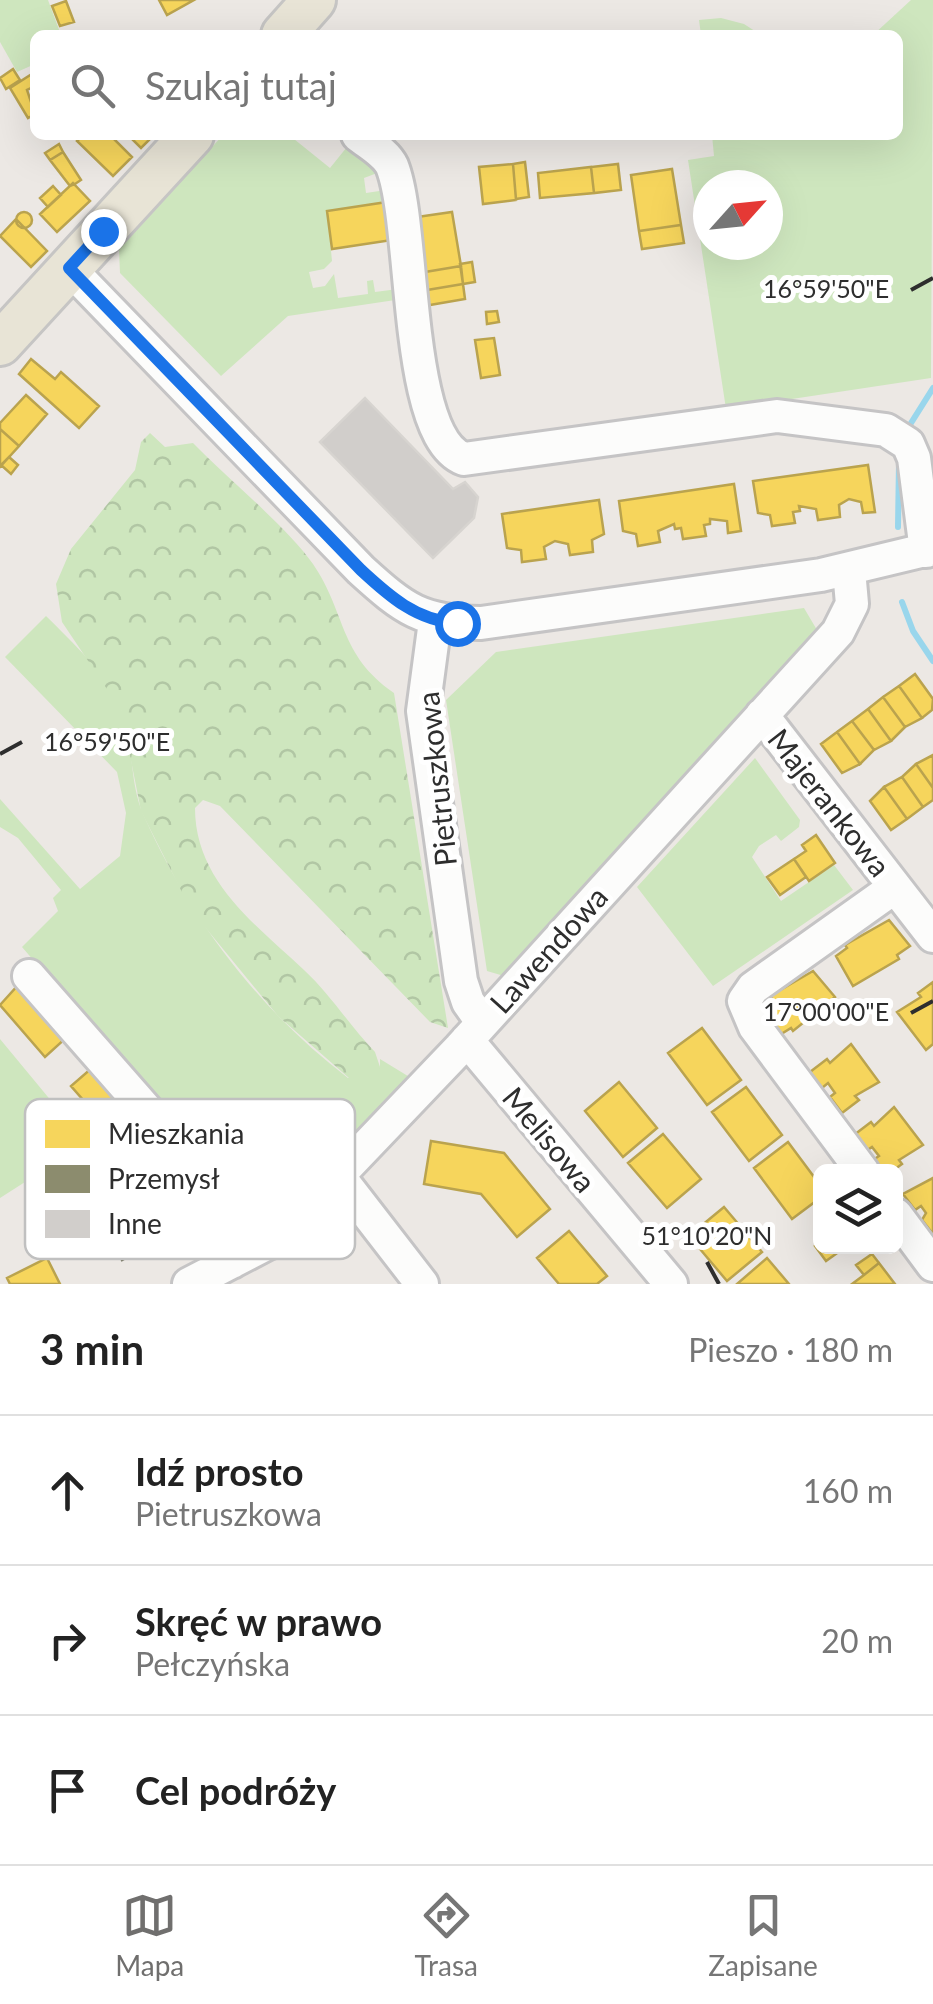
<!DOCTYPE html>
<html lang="pl">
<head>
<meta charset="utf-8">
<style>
  :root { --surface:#fff; --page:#f6f6f6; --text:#222; --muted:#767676; --line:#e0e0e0; --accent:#706f6e }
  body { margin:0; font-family:Lato,sans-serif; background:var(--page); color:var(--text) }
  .controls { position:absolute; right:30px; bottom:30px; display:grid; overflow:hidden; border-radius:15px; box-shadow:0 10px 40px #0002 }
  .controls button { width:90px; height:90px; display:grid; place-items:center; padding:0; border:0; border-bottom:2px solid var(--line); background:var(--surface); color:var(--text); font:50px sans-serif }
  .compass { position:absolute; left:693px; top:170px; width:90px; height:90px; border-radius:50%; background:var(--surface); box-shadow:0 10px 40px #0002; rotate:63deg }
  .stop { position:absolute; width:30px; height:30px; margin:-22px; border:8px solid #1a73e8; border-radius:50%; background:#fff }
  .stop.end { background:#1a73e8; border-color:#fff; box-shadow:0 2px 10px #0008 }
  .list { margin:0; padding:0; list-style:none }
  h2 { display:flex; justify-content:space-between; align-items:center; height:130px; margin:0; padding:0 40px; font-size:42px }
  h2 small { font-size:32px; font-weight:400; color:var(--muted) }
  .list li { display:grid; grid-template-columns:65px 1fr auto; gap:30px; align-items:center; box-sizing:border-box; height:150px; padding:0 40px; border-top:2px solid var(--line) }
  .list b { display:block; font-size:38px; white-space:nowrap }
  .list p { margin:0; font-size:32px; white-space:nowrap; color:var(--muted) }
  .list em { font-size:32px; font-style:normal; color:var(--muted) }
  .icon { flex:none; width:55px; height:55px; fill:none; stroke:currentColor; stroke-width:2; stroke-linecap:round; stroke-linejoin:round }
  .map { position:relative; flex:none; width:933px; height:1284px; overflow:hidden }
  .search { position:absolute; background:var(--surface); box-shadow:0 10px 40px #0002; left:30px; right:30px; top:30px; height:110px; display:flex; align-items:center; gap:25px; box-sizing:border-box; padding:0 35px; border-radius:15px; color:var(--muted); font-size:38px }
  .sheet { height:580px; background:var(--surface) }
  nav { display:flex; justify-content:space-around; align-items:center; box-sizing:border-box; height:140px; border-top:2px solid var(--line); background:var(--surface); font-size:28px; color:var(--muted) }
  nav a { display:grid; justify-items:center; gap:5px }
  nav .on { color:var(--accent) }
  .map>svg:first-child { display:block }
</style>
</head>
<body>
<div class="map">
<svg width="933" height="1284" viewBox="0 0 933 1284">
  <defs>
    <pattern id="forest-crowns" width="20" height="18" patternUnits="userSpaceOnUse" patternTransform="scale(2.5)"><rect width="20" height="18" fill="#cee6be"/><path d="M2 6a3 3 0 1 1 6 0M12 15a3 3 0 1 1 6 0" fill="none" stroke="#b1c6a4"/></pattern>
  </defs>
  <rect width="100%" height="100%" fill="#ece8e4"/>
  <!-- grass -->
  <path fill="#cee6be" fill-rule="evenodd" d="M 0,0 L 48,0 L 61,35 L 35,35 L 35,64 L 17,72 L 0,42 Z
    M 911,0 L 933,0 L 931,378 L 726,409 L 688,160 L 714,156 L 712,135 L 898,135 L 898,35 L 873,35 ZM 708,185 L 768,185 L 768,245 L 708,245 Z
    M 721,18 L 744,24 L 761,35 L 701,35 L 699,20 Z
    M 223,135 L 289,135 L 330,168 L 351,142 L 385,170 L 364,178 L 366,193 L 386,190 L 387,202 L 327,211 L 332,261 L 324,269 L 309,272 L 313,288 L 325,286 L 334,274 L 338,298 L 368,294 L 367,281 L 373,280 L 375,292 L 398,289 L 402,299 L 288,316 L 221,376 L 120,273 L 119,249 Z
    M 804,608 L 817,630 L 504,976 L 487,971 L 446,700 L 496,652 Z
    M 46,616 C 73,643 108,675 122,711 C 134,744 129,784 144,816 C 190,919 258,1009 348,1078 L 380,1067 L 380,1059 L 416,1081 L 265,1229 L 22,947 L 58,911 L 53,898 L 61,890 L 18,838 L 0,827 L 0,799 L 80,889 L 120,856 L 126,813 L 117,772 L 5,657 Z
    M 755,758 L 800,820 L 799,827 L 781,841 L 776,835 L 759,846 L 752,857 L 781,901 L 834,865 L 853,890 L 713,986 L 637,887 Z
    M 0,1039 L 86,1143 L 0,1198 Z"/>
  <!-- forest -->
  <path fill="url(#forest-crowns)" d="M 150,433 L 165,447 L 193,443 C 226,477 288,528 313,564 C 347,614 338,654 394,693 L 448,1028 L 430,1022 L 220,806 L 203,800 L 195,808 C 195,881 256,925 304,970 C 330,994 350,1026 375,1052 L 380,1067 L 372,1082 L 349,1078 L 278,1016 L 191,910 L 141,811 L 121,710 L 62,622 L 56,584 L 71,549 L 135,470 L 141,442 Z"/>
  <!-- homes -->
  <path fill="#f6d55c" stroke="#baa34e" stroke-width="2.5" d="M 159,0 L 194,0 L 167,15 Z
    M 66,1 L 74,22 L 60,26 L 52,6 Z
    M 13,69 L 20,80 L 6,89 L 0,78 Z
    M 35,72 L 35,86 L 27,90 L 35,114 L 28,118 L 10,88 Z
    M 83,135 L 110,135 L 132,157 L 113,176 L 77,141 Z
    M 128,135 L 154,135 L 141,148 Z
    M 59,144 L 63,152 L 50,160 L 45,153 Z
    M 63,152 L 81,180 L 75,184 L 70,186 L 50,160 Z
    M 525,162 L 529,197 L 516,199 L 513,164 Z
    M 513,164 L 516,200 L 483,204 L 479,167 Z
    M 618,164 L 621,190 L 594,193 L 591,167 Z
    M 591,167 L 594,193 L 540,198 L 538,173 Z
    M 672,169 L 681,225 L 639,231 L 631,175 Z
    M 73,183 L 90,201 L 57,232 L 40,214 Z
    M 53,186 L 61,195 L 48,207 L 40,198 Z
    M 387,202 L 392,240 L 332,249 L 327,211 Z
    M 452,212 L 461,266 L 419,273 L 410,218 Z
    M16 220a8 8 0 1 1 16 0a8 8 0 1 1-16 0Z
    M 16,219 L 47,251 L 31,267 L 0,236 Z
    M 681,225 L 684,243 L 642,249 L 639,231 Z
    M 472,262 L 475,282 L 463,284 L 460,264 Z
    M 461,266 L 463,284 L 421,291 L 419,273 Z
    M 463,284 L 465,299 L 424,306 L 421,291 Z
    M 497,311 L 499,322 L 487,324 L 486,312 Z
    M 494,338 L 500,375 L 481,378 L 475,340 Z
    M 31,359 L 55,379 L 61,372 L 99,406 L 79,428 L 19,374 Z
    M 26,395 L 47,414 L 19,446 L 0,429 L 0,423 Z
    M 0,429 L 19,446 L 0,467 Z
    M 9,457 L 18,465 L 11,474 L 1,465 Z
    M 868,465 L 875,512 L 863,513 L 861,502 L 849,499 L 839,505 L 840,517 L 818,520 L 816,509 L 799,506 L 800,511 L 793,512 L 795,523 L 772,526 L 770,515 L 758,513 L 753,481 Z
    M 734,484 L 741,531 L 728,533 L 727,521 L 710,519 L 710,524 L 704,525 L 706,536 L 683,539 L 681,528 L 675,529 L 674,524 L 658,531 L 660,542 L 638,546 L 636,534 L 623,531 L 619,501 Z
    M 599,500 L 604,534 L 592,540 L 593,552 L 570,555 L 568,544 L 555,541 L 544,547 L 546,559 L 522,562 L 521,550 L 507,548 L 502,514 Z
    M 915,674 L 933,699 L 932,710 L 922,718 L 899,686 Z
    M 899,686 L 922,718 L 905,727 L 883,697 Z
    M 883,697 L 905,727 L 891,741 L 868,709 Z
    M 868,709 L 891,741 L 874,750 L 852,721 Z
    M 852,721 L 874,750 L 860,764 L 837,732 Z
    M 837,732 L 860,764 L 842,773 L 821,744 Z
    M 933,755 L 933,788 L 916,764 Z
    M 916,764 L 933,788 L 933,800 L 923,807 L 902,777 Z
    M 902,777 L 923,807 L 907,819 L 884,787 Z
    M 884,787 L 907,819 L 891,830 L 870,801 Z
    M 816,835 L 835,863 L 809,881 L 794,859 L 806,851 L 802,845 Z
    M 794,859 L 806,877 L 780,895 L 767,877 Z
    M 889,920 L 910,946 L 897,955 L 899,959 L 853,986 L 836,956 L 847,948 L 845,945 Z
    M 813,971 L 835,997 L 793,1031 L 791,1028 L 778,1036 L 761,1007 L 772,999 L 770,996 Z
    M 933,982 L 933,1044 L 926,1050 L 897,1012 L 921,997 L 918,993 Z
    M 20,983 L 67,1037 L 45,1057 L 0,1005 Z
    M 702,1028 L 741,1080 L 707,1105 L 668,1053 Z
    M 851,1044 L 879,1082 L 855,1096 L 859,1100 L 842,1113 L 830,1097 L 835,1093 L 828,1083 L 822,1088 L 810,1072 L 827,1059 L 830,1063 Z
    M 93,1067 L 141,1121 L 119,1141 L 71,1086 Z
    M 619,1082 L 657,1128 L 623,1157 L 585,1111 Z
    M 746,1087 L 782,1135 L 749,1161 L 712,1112 Z
    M 894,1107 L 923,1145 L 899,1160 L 902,1164 L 891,1172 L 882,1172 L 873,1160 L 879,1156 L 872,1147 L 866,1151 L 854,1135 L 871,1122 L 874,1126 Z
    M 663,1134 L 701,1179 L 667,1208 L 628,1163 Z
    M 431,1141 L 504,1153 L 550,1209 L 517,1237 L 481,1194 L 424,1184 Z
    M 788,1142 L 820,1185 L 820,1198 L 792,1219 L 754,1168 Z
    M 933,1178 L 933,1234 L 922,1220 L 926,1213 L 921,1206 L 915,1210 L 903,1194 Z
    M 724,1207 L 762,1252 L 727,1281 L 689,1236 Z
    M 569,1231 L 607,1276 L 597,1284 L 559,1284 L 537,1258 Z
    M 820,1242 L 820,1246 L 847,1246 L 826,1261 L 815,1246 Z
    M 872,1254 L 879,1263 L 864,1275 L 856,1265 Z
    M 47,1258 L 60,1284 L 10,1284 L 7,1278 Z
    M 767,1258 L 789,1284 L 737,1284 Z
    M 879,1263 L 895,1284 L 852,1284 L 864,1275 Z"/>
  <!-- industry -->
  <path fill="#8c8c6e" stroke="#70705b" stroke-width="2.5" d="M 118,1213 L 140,1250 L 122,1260 L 101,1223 Z"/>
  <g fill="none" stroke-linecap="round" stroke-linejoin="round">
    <!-- stream -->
    <path stroke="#99d6ec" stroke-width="6" d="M 906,431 L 933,388
      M 898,527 L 899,463
      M 902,602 L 913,631 L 933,661"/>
  </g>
  <!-- building -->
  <path fill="#d1cecb" stroke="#d7d4d0" stroke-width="2.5" d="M 365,398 L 453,489 L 465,482 L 478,497 L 474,518 L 433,558 L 320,442 Z"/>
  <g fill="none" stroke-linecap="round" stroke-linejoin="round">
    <defs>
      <path id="minor" d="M 358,135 C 369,144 386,153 392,166 C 416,226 403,436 464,459 L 777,416 L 886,430 L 908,444 L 914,458 L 926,551
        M 69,268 L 361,570 C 405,610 421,622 481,623 L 821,575 L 933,548
        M 435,621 L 423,711 L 461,981 L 468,1002 L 482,1022
        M 762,715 L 933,936
        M 29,976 L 221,1195 L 227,1208 L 220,1238 L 232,1262
        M 467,1040 L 671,1284
        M 863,1172 L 755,1027 L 744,1001 L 753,988 L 895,887
        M 340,1178 L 422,1284
        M 896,1215 L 933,1265
        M 189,1284 L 266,1244 L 291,1225 L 460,1048 L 838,632 L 852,604 L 849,570"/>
      <path id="major" d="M 283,35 L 314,0
        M 0,344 L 192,135"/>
    </defs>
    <!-- minor casing -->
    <use href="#minor" stroke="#c5c4c5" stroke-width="38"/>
    <!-- major casing -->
    <use href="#major" stroke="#c6c5c4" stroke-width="48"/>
    <!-- minor -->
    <use href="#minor" stroke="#fcfcfb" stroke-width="32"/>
    <!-- major -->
    <use href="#major" stroke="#e8e4d6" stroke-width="42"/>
  </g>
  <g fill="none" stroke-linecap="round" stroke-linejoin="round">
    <!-- route -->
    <path stroke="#1a73e8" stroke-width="12" d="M 103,231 L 69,268 L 361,570 C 389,596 417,621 457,623"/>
  </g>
  <!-- ticks -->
  <path fill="none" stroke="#2e2e2e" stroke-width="4" d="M 911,290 L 933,278M 0,754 L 22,742M 911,1013 L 933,1001M 707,1262 L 719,1284"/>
  <g text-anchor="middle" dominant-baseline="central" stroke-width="10" stroke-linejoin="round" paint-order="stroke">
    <!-- street labels -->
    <g font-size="30" fill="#2e2e2e" stroke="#fff">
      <text transform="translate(436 779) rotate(-96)">Pietruszkowa</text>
      <text transform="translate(830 802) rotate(52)">Majerankowa</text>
      <text transform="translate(548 949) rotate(-48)">Lawendowa</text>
      <text transform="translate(550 1139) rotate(50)">Melisowa</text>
    </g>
  </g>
  <!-- legend -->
  <rect x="25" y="1099" width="330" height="160" rx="15" fill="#fff" stroke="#c0c0c0" stroke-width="2.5"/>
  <rect x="45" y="1120" width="45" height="28" fill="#f6d55c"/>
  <rect x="45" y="1165" width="45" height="28" fill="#8c8c6e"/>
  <rect x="45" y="1210" width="45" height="28" fill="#d1cecb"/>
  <g font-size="28" fill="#2e2e2e">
    <text x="108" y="1144">Mieszkania</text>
    <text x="108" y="1189">Przemysł</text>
    <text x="108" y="1234">Inne</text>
  </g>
  <g font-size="25" text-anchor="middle" fill="#2e2e2e" stroke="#fff" stroke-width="10" stroke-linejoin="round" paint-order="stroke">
    <text x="826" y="298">16°59'50"E</text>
    <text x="107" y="751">16°59'50"E</text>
    <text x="826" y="1021">17°00'00"E</text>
    <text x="707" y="1245">51°10'20"N</text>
  </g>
</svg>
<div class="controls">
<button><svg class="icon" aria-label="layers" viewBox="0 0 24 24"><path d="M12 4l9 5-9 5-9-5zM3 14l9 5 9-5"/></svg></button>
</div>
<svg class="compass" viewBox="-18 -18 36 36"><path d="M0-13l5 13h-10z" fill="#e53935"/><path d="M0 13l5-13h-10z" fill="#767676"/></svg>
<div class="stop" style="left:457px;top:623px"></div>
<div class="stop end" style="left:103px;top:231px"></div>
<div class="search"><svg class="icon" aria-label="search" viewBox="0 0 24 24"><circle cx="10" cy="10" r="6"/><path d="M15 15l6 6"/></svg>Szukaj tutaj</div>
</div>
<section class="sheet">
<h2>3 min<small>Pieszo · 180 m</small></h2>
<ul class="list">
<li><svg class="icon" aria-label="ahead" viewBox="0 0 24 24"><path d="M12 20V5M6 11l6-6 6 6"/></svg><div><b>Idź prosto</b><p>Pietruszkowa</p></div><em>160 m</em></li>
<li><svg class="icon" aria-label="right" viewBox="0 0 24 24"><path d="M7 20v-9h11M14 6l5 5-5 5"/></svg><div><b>Skręć w prawo</b><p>Pełczyńska</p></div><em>20 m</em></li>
<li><svg class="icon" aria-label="arrive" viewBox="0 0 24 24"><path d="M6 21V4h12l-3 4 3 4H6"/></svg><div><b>Cel podróży</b></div></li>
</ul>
</section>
<nav>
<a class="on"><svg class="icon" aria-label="map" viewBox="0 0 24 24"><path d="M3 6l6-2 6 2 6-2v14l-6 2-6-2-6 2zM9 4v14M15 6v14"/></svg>Mapa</a>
<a><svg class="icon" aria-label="directions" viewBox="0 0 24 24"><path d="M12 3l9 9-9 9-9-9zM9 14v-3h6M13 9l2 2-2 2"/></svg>Trasa</a>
<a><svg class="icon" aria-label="saved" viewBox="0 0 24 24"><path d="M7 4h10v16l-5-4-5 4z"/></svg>Zapisane</a>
</nav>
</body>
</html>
